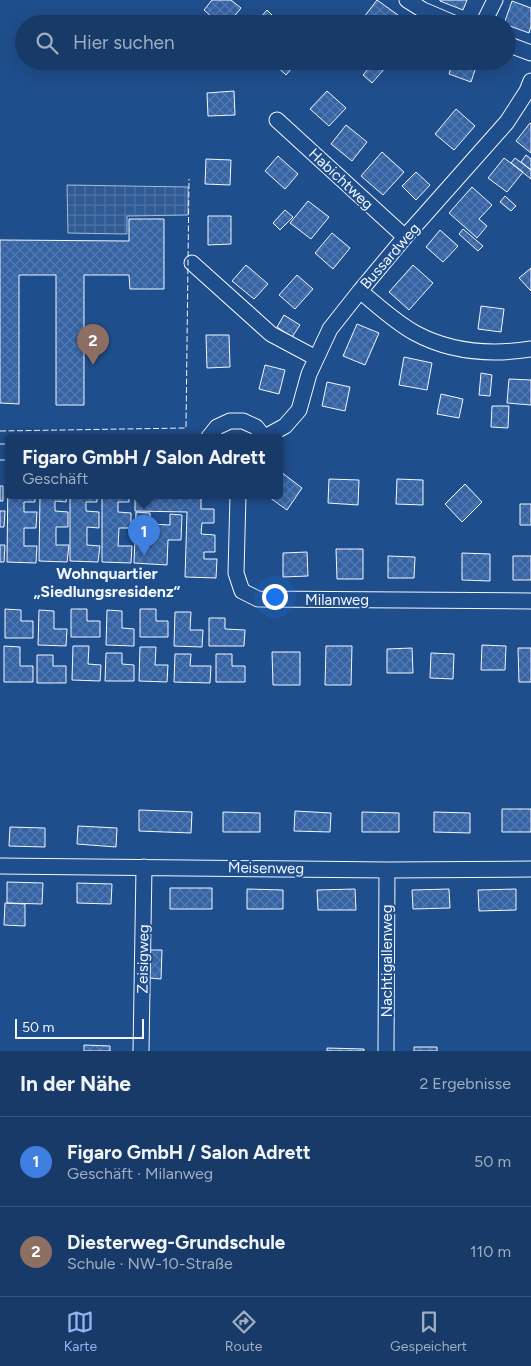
<!DOCTYPE html>
<html lang="de">
<head>
<meta charset="utf-8">
<style>
  :root { --surface:#173a69; --page:#244571; --text:#f1f3f6; --muted:#9eadc0; --line:#36547d; --accent:#95b2f1 }
  body { margin:0; font-family:Figtree,sans-serif; background:var(--page); color:var(--text) }
  .scale { position:absolute; left:15px; bottom:12px; width:129px; box-sizing:border-box; padding-left:5px; border:2px solid #f2f6ff; border-top:0; font-size:14px; line-height:18px; white-space:nowrap; color:#f2f6ff; -webkit-text-stroke:4px #1f4e8c; paint-order:stroke }
  .you { position:absolute; left:274px; top:596px; width:18px; height:18px; margin:-12px; border:4px solid #fff; border-radius:50%; background:#1a73e8; box-shadow:0 0 0 8px #1a73e833 }
  .badge { display:grid; place-items:center; width:32px; height:32px; border-radius:50%; background:var(--accent); color:#fff; font-size:16px; font-weight:700 }
  .pin { position:absolute; translate:-50% -41px; filter:drop-shadow(0 1px 2px #0008) }
  .pin::after { content:''; position:absolute; top:26px; width:18px; height:15px; background:inherit; clip-path:polygon(0 0,100% 0,50% 100%) }
  .popup { position:absolute; left:5px; top:434px; width:278px; height:65px; box-sizing:border-box; display:grid; place-content:center; border-radius:5px; background:var(--surface); filter:drop-shadow(0 1px 4px #0005); font-size:16px; white-space:nowrap; color:var(--muted) }
  .popup b { font-size:19px; color:var(--text) }
  .popup::after { content:''; position:absolute; left:50%; top:100%; margin-left:-10px; border:10px solid transparent; border-top-color:var(--surface) }
  .list { margin:0; padding:0; list-style:none }
  h2 { display:flex; justify-content:space-between; align-items:center; height:65px; margin:0; padding:0 20px; font-size:21px }
  h2 small { font-size:16px; font-weight:400; color:var(--muted) }
  .list li { display:grid; grid-template-columns:32px 1fr auto; gap:15px; align-items:center; box-sizing:border-box; height:90px; padding:0 20px; border-top:1px solid var(--line) }
  .list b { display:block; font-size:19px; white-space:nowrap }
  .list p { margin:0; font-size:16px; white-space:nowrap; color:var(--muted) }
  .list em { font-size:16px; font-style:normal; color:var(--muted) }
  .icon { flex:none; width:28px; height:28px; fill:none; stroke:currentColor; stroke-width:2; stroke-linecap:round; stroke-linejoin:round }
  .map { position:relative; flex:none; width:531px; height:1051px; overflow:hidden }
  .search { position:absolute; background:var(--surface); box-shadow:0 5px 20px #0002; left:15px; right:15px; top:15px; height:55px; display:flex; align-items:center; gap:12px; box-sizing:border-box; padding:0 18px; border-radius:28px; color:var(--muted); font-size:19px }
  .sheet { height:245px; background:var(--surface) }
  nav { display:flex; justify-content:space-around; align-items:center; box-sizing:border-box; height:70px; border-top:1px solid var(--line); background:var(--surface); font-size:14px; color:var(--muted) }
  nav a { display:grid; justify-items:center; gap:2px }
  nav .on { color:var(--accent) }
  .map>svg:first-child { display:block }
</style>
</head>
<body>
<div class="map">
<svg width="531" height="1051" viewBox="0 0 531 1051">
  <defs>
    <pattern id="plaza-grid" width="8" height="8" patternUnits="userSpaceOnUse" patternTransform="scale(1.25)"><rect width="8" height="8" fill="#305b95"/><path d="M0 4h8M4 0v8" fill="none" stroke="#4e73a5"/></pattern>
    <pattern id="building-cross-hatch" width="8" height="8" patternUnits="userSpaceOnUse" patternTransform="scale(1.25)"><rect width="8" height="8" fill="#3563a3"/><path d="M0 0l8 8M0 8l8-8" fill="none" stroke="#537ab1"/></pattern>
  </defs>
  <rect width="100%" height="100%" fill="#1f4e8c"/>
  <!-- plaza -->
  <path fill="url(#plaza-grid)" stroke="#a8bbd7" d="M 67,185 L 188,187 L 188,215 L 127,216 L 127,234 L 68,233 Z"/>
  <!-- building -->
  <path fill="url(#building-cross-hatch)" stroke="#f2f6ff" d="M 212,0 L 231,0 L 241,8 L 228,24 L 220,24 L 204,10 Z
    M 377,0 L 398,15 L 391,24 L 373,24 L 364,17 Z
    M 440,0 L 467,0 L 463,10 L 440,1 Z
    M 512,1 L 531,8 L 531,26 L 529,33 L 507,25 L 507,24 L 504,24 Z
    M 267,10 L 280,23 L 279,24 L 255,24 Z
    M 271,61 L 298,61 L 286,75 Z
    M 359,61 L 375,61 L 368,69 Z
    M 375,61 L 391,61 L 372,83 L 363,75 Z
    M 453,61 L 478,61 L 471,82 L 449,74 Z
    M 234,91 L 235,115 L 208,116 L 207,93 Z
    M 327,91 L 346,108 L 329,126 L 310,109 Z
    M 456,109 L 475,126 L 454,150 L 435,134 Z
    M 530,123 L 531,124 L 531,153 L 516,141 Z
    M 346,125 L 367,142 L 352,161 L 331,144 Z
    M 382,152 L 404,172 L 383,195 L 361,176 Z
    M 526,155 L 531,159 L 531,170 L 521,162 Z
    M 278,156 L 298,174 L 285,189 L 265,171 Z
    M 504,158 L 523,172 L 507,192 L 488,178 Z
    M 515,158 L 531,170 L 531,179 L 511,163 Z
    M 206,159 L 231,160 L 230,185 L 205,184 Z
    M 416,172 L 430,185 L 416,200 L 402,186 Z
    M 472,187 L 492,205 L 479,219 L 487,226 L 477,238 L 449,213 Z
    M 505,196 L 516,206 L 511,211 L 500,202 Z
    M 308,201 L 329,217 L 311,239 L 290,223 Z
    M 285,210 L 293,217 L 280,230 L 273,223 Z
    M 208,216 L 231,216 L 231,244 L 208,245 Z
    M 129,219 L 164,219 L 164,289 L 130,289 L 129,275 L 84,275 L 84,405 L 56,405 L 56,275 L 19,275 L 19,404 L 0,403 L 0,240 L 129,241 Z
    M 463,229 L 483,246 L 478,251 L 459,234 Z
    M 440,230 L 458,246 L 443,262 L 426,247 Z
    M 332,233 L 350,248 L 333,269 L 315,253 Z
    M 246,265 L 268,284 L 254,299 L 232,281 Z
    M 413,265 L 433,283 L 409,310 L 389,292 Z
    M 531,268 L 531,291 L 519,278 Z
    M 297,275 L 313,289 L 295,309 L 279,295 Z
    M 481,306 L 504,309 L 501,332 L 478,329 Z
    M 284,315 L 300,325 L 292,337 L 277,327 Z
    M 357,324 L 379,333 L 365,365 L 343,356 Z
    M 206,335 L 229,335 L 230,367 L 207,368 Z
    M 404,357 L 432,363 L 427,390 L 399,385 Z
    M 265,365 L 285,370 L 279,394 L 259,389 Z
    M 481,373 L 492,375 L 490,396 L 479,395 Z
    M 509,379 L 531,380 L 531,405 L 507,403 Z
    M 327,382 L 350,387 L 345,411 L 322,406 Z
    M 441,394 L 463,399 L 459,418 L 437,414 Z
    M 492,406 L 509,406 L 508,428 L 491,427 Z
    M 281,472 L 302,488 L 287,510 L 266,495 L 279,495 L 279,475 Z
    M 8,474 L 9,495 L 35,495 L 35,502 L 24,502 L 24,512 L 37,512 L 36,528 L 24,528 L 24,546 L 37,546 L 36,563 L 7,562 Z
    M 329,479 L 359,480 L 358,505 L 328,503 Z
    M 397,479 L 423,480 L 423,505 L 396,504 Z
    M 465,484 L 482,502 L 462,522 L 445,504 Z
    M 0,486 L 3,486 L 3,501 L 0,501 Z
    M 40,495 L 67,495 L 66,502 L 55,501 L 55,511 L 68,512 L 68,527 L 56,527 L 56,545 L 69,545 L 67,562 L 39,561 Z
    M 70,495 L 97,495 L 97,502 L 86,502 L 86,511 L 99,512 L 99,528 L 87,527 L 87,545 L 100,546 L 98,562 L 70,561 Z
    M 102,495 L 129,495 L 129,502 L 118,502 L 118,512 L 131,513 L 131,528 L 119,528 L 118,546 L 132,546 L 131,563 L 102,562 Z
    M 135,495 L 201,495 L 201,509 L 214,509 L 214,523 L 202,523 L 201,534 L 215,535 L 215,552 L 204,552 L 204,559 L 217,559 L 216,578 L 185,577 L 187,512 L 135,511 Z
    M 520,504 L 531,504 L 531,525 L 520,525 Z
    M 0,511 L 5,511 L 4,527 L 0,527 Z
    M 136,512 L 150,513 L 150,524 L 170,525 L 170,514 L 182,515 L 181,540 L 168,540 L 167,565 L 134,563 Z
    M 0,545 L 5,545 L 4,562 L 0,562 Z
    M 336,549 L 363,549 L 363,579 L 337,579 Z
    M 307,552 L 308,576 L 283,577 L 283,553 Z
    M 462,553 L 490,554 L 490,581 L 462,580 Z
    M 388,556 L 415,557 L 414,578 L 388,578 Z
    M 513,556 L 531,556 L 531,580 L 513,580 Z
    M 5,609 L 21,610 L 21,621 L 33,621 L 33,638 L 5,638 Z
    M 71,609 L 87,609 L 87,621 L 100,621 L 100,637 L 71,637 Z
    M 140,609 L 156,609 L 156,621 L 168,621 L 168,637 L 140,637 Z
    M 39,610 L 54,611 L 54,629 L 67,629 L 66,646 L 38,645 Z
    M 107,610 L 122,611 L 122,628 L 134,629 L 134,646 L 106,645 Z
    M 175,612 L 191,612 L 190,630 L 203,630 L 202,647 L 174,646 Z
    M 209,618 L 225,618 L 225,629 L 245,630 L 244,646 L 209,646 Z
    M 482,645 L 506,646 L 505,670 L 481,670 Z
    M 4,646 L 20,647 L 20,666 L 33,666 L 33,682 L 4,682 Z
    M 73,646 L 89,646 L 88,664 L 101,665 L 100,681 L 72,680 Z
    M 326,646 L 352,646 L 351,685 L 325,685 Z
    M 140,647 L 156,647 L 155,665 L 168,665 L 167,682 L 139,681 Z
    M 412,648 L 413,673 L 387,673 L 387,649 Z
    M 518,648 L 531,648 L 531,682 L 519,682 Z
    M 272,652 L 300,652 L 300,685 L 273,685 Z
    M 106,653 L 122,653 L 122,664 L 134,665 L 134,681 L 105,681 Z
    M 431,653 L 454,654 L 453,679 L 430,678 Z
    M 175,654 L 191,654 L 190,666 L 211,666 L 210,683 L 174,682 Z
    M 216,654 L 232,654 L 232,666 L 245,666 L 245,682 L 216,682 Z
    M 37,655 L 53,655 L 53,666 L 66,666 L 66,683 L 37,683 Z
    M 502,809 L 531,809 L 531,832 L 502,832 Z
    M 139,810 L 192,812 L 191,833 L 139,831 Z
    M 295,811 L 331,813 L 330,832 L 294,831 Z
    M 223,812 L 260,813 L 260,832 L 223,832 Z
    M 362,812 L 399,813 L 399,832 L 362,832 Z
    M 434,812 L 470,813 L 470,833 L 434,832 Z
    M 78,826 L 117,828 L 116,847 L 77,844 Z
    M 10,827 L 45,828 L 45,847 L 9,846 Z
    M 7,882 L 43,883 L 42,904 L 7,903 Z
    M 77,883 L 112,884 L 111,904 L 77,903 Z
    M 170,888 L 212,888 L 212,909 L 170,909 Z
    M 247,889 L 283,890 L 283,909 L 247,909 Z
    M 355,889 L 356,910 L 318,910 L 317,890 Z
    M 449,889 L 450,908 L 413,909 L 412,890 Z
    M 516,889 L 516,910 L 479,911 L 478,890 Z
    M 5,903 L 25,904 L 25,926 L 4,925 Z
    M 149,950 L 162,950 L 161,979 L 149,978 Z
    M 84,1045 L 110,1046 L 110,1051 L 84,1051 Z
    M 414,1047 L 437,1047 L 437,1051 L 414,1051 Z
    M 327,1048 L 364,1049 L 364,1051 L 327,1051 Z"/>
  <g fill="none" stroke-linecap="round" stroke-linejoin="round">
    <defs>
      <path id="minor" d="M 407,0 L 423,10 L 456,24
        M 483,24 L 495,0
        M 507,44 L 531,53
        M 277,120 L 405,237
        M 192,263 L 271,334 L 316,358
        M 360,291 C 377,305 395,322 415,333 C 450,352 492,355 531,349
        M 209,437 L 217,427 L 230,421 L 243,421 L 256,427 L 264,437
        M 265,437 L 285,426 L 299,410 L 309,374 L 330,329 L 360,291 L 405,237 L 507,122 L 527,91 L 531,81
        M 0,452 L 9,452
        M 238,495 L 236,573 L 242,591 L 258,599 L 531,601
        M 0,866 L 387,870 L 531,869
        M 141,1051 L 144,867
        M 386,1051 L 387,870"/>
    </defs>
    <!-- minor casing -->
    <use href="#minor" stroke="#f2f6ff" stroke-width="17"/>
    <!-- minor -->
    <use href="#minor" stroke="#1f4e8c" stroke-width="15"/>
    <!-- fence -->
    <path stroke="#f2f6ff" stroke-width="1" stroke-dasharray="6 2.5" stroke-linecap="butt" d="M 0,431 L 186,428 L 189,179"/>
  </g>
  <g text-anchor="middle" dominant-baseline="central" stroke-width="4" stroke-linejoin="round" paint-order="stroke">
    <!-- street labels -->
    <g font-size="15" fill="#f2f6ff" stroke="#1f4e8c">
      <text transform="translate(341 179) rotate(43)">Habichtweg</text>
      <text transform="translate(390 256) rotate(-49)">Bussardweg</text>
      <text x="337" y="600">Milanweg</text>
      <text transform="translate(266 868) rotate(1)">Meisenweg</text>
      <text transform="translate(143 959) rotate(-89)">Zeisigweg</text>
      <text transform="translate(387 961) rotate(-90)">Nachtigallenweg</text>
    </g>
    <!-- neighbourhood labels -->
    <g font-size="16" font-weight="bold" fill="#f2f6ff" stroke="#1f4e8c">
      <text x="107" y="573">Wohnquartier<tspan x="107" dy="18">„Siedlungsresidenz“</tspan></text>
    </g>
  </g>
</svg>
<div class="scale">50 m</div>
<div class="you"></div>
<div class="pin badge" style="left:144px;top:556px;background:#3f7fe0">1</div>
<div class="popup"><b>Figaro GmbH / Salon Adrett</b>Geschäft</div>
<div class="pin badge" style="left:93px;top:365px;background:#8d6e63">2</div>
<div class="search"><svg class="icon" aria-label="search" viewBox="0 0 24 24"><circle cx="10" cy="10" r="6"/><path d="M15 15l6 6"/></svg>Hier suchen</div>
</div>
<section class="sheet">
<h2>In der Nähe<small>2 Ergebnisse</small></h2>
<ul class="list">
<li><span class="badge" style="background:#3f7fe0">1</span><div><b>Figaro GmbH / Salon Adrett</b><p>Geschäft · Milanweg</p></div><em>50 m</em></li>
<li><span class="badge" style="background:#8d6e63">2</span><div><b>Diesterweg-Grundschule</b><p>Schule · NW-10-Straße</p></div><em>110 m</em></li>
</ul>
</section>
<nav>
<a class="on"><svg class="icon" aria-label="map" viewBox="0 0 24 24"><path d="M3 6l6-2 6 2 6-2v14l-6 2-6-2-6 2zM9 4v14M15 6v14"/></svg>Karte</a>
<a><svg class="icon" aria-label="directions" viewBox="0 0 24 24"><path d="M12 3l9 9-9 9-9-9zM9 14v-3h6M13 9l2 2-2 2"/></svg>Route</a>
<a><svg class="icon" aria-label="saved" viewBox="0 0 24 24"><path d="M7 4h10v16l-5-4-5 4z"/></svg>Gespeichert</a>
</nav>
</body>
</html>
